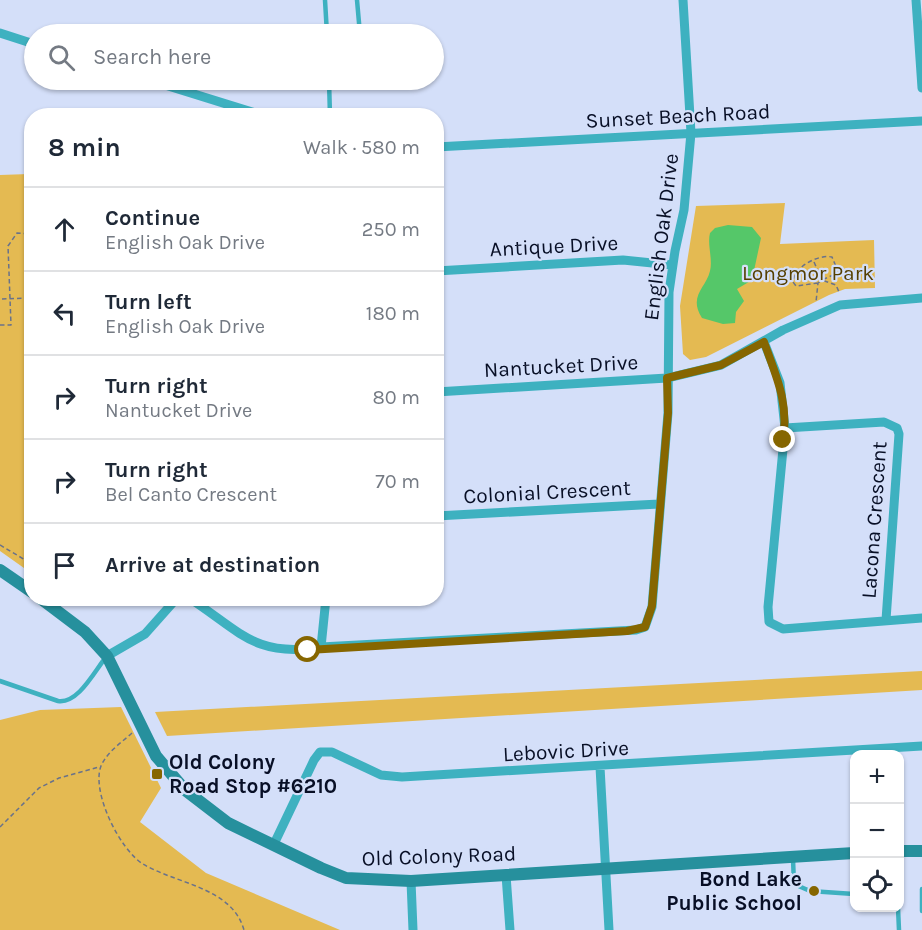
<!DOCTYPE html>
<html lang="en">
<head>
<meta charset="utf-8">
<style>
  :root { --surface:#fff; --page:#f6f6f7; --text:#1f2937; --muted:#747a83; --line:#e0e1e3 }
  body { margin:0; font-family:Karla,sans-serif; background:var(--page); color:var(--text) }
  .controls { position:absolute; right:18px; bottom:18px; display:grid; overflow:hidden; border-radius:12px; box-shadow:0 2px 4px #0004 }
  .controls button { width:54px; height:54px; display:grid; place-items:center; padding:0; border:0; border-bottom:2px solid var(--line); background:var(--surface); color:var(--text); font:30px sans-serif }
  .stop { position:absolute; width:18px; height:18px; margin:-14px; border:4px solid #866600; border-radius:50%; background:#fff }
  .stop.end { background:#866600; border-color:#fff; box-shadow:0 2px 6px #0008 }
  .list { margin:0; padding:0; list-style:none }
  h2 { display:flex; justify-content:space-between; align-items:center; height:78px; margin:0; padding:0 24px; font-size:26px }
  h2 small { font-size:20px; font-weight:400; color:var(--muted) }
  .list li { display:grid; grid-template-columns:39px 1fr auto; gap:18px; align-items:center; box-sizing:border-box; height:84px; padding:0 24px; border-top:2px solid var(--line) }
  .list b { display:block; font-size:22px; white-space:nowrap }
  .list p { margin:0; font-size:20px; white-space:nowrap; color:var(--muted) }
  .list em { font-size:20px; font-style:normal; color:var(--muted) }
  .icon { flex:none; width:33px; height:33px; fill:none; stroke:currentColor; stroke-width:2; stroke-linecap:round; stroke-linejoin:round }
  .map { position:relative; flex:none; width:922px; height:930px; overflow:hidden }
  .search { position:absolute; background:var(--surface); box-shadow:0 2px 4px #0004; left:24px; top:24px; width:420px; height:66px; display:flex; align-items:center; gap:15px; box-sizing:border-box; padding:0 21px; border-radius:33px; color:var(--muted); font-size:22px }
  .panel { position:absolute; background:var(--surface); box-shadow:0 2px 4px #0004; left:24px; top:108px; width:420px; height:498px; border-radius:24px }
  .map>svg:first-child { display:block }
</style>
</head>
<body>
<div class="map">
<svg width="922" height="930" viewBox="0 0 922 930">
  <rect width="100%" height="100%" fill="#d4dff9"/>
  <!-- green -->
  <path fill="#e4ba52" d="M 28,144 L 32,145 L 31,573 L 0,551 L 0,175 L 29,174 Z
    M 785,203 L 780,244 L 874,240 L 875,288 L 845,289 L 829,295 L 706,357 L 690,360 L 683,354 L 680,306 L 696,206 Z
    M 922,671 L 922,690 L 167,736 L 155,712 Z
    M 121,707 L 161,788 L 140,822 L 206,873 L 340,930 L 0,930 L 0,720 L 40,710 Z"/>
  <!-- water -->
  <path fill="#55c769" d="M 728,225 L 752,227 L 761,238 L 752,280 L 737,289 L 744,301 L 736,312 L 735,323 L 723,324 L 702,318 C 688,296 706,288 710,271 C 713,259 707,245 710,233 L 715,228 Z"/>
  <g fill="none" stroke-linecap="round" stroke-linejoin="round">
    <!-- path -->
    <path stroke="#69728a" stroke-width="1.5" stroke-dasharray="4.5 3" stroke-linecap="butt" d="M 814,262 L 822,280 L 818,283 L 816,302
      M 818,283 L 796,286 L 793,282 C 794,267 818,254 832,257 L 837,269 L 835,274 L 822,280 L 836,285 L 839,292
      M 2,299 L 32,298
      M 0,325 L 11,325 L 8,246 L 17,233 L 32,234
      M 0,545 L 32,564
      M 132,733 C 121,743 107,752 101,766 C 91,792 120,850 143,864 C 176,884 232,887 244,930
      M 0,827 L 39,788 L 59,778 L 99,767"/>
    <!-- lane -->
    <path stroke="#3eb1c0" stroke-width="4.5" d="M 325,0 L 327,34
      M 357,0 L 360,34
      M 329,80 L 330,116
      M 0,681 L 58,701 C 78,704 94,672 106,657
      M 793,859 L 794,884 L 810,891 L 854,894
      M 922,889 L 922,911
      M 898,908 L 899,930"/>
    <!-- street -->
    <path stroke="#3eb1c0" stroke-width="9" d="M 916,0 L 922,88
      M 0,33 L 34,44
      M 149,80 L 265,116
      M 436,147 L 922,121
      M 436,271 L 623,260 L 672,265
      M 764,342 L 780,383 L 785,428 L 768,607 L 769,622 L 783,629 L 922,618
      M 436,392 L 667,378 L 721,365 L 783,330 L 840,305 L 922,298
      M 785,428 L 884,422 L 897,428 L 899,434 L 886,620
      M 436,516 L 659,504
      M 189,598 C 240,631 255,658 321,647 L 636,630 L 645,627 L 652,607 L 668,413 L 669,292 L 675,251 L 684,210 L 691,133 L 683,0
      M 321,647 L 326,598
      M 107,656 L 145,634 L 177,598
      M 600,767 L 609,930
      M 274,844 L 314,760 L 320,752 L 332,752 L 381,775 L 402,777 L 922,746
      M 506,875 L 510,930
      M 411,881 L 413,930"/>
    <!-- secondary -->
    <path stroke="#26909d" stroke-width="12" d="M 0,570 L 32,592
      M 40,598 L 85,632 L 107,656 L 156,756 L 185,790 L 228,823 L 321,868 L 346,878 L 411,881 L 854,853
      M 900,851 L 922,851"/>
  </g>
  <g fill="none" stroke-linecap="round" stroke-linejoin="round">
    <!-- route -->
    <path stroke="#866600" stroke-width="8" d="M 308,650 L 627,631 L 645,627 L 652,606 L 668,413 L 667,378 L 721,365 L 764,342 C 776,376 789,402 783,440"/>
  </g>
  <!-- markers -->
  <g fill="#866600" stroke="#d4dff9" stroke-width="2">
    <rect x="151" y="768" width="12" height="12" rx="3"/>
    <circle cx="814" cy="891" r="6"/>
  </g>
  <g text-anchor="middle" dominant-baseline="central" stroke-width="4.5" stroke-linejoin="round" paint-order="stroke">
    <!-- street labels -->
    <g font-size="21" fill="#080f26" stroke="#d4dff9">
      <text transform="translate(678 116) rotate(-3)">Sunset Beach Road</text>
      <text transform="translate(661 237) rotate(-83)">English Oak Drive</text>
      <text transform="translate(554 246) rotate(-3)">Antique Drive</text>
      <text transform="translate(561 366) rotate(-3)">Nantucket Drive</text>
      <text transform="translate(547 492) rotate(-3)">Colonial Crescent</text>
      <text transform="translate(874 520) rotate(-86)">Lacona Crescent</text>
      <text transform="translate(566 751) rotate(-3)">Lebovic Drive</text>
      <text transform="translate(439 856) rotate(-2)">Old Colony Road</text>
    </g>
    <!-- park labels -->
    <g font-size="21" fill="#553f00" stroke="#d4dff9">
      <text x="808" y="273">Longmor Park</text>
    </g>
    <!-- poi labels -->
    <g font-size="21" font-weight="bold" fill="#080f26" stroke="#d4dff9" text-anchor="start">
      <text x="169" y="762">Old Colony<tspan x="169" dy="24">Road Stop #6210</tspan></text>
      <text x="802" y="879" text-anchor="end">Bond Lake<tspan x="802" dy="24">Public School</tspan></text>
    </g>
  </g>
</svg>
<div class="controls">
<button>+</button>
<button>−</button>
<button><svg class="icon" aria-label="locate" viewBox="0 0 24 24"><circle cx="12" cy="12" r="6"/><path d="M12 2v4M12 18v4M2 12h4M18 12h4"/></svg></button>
</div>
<div class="stop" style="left:308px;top:650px"></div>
<div class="stop end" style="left:783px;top:440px"></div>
<div class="search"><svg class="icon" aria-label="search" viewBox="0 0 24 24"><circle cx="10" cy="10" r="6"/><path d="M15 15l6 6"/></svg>Search here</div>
<section class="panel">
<h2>8 min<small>Walk · 580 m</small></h2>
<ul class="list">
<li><svg class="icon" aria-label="ahead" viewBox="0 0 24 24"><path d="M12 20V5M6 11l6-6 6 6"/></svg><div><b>Continue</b><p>English Oak Drive</p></div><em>250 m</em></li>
<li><svg class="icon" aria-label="left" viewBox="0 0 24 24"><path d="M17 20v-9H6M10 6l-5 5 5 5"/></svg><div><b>Turn left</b><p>English Oak Drive</p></div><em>180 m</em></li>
<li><svg class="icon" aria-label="right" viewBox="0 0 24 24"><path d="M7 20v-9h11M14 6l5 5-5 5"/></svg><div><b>Turn right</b><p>Nantucket Drive</p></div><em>80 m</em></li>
<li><svg class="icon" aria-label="right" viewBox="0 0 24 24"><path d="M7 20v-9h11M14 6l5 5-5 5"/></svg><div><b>Turn right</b><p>Bel Canto Crescent</p></div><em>70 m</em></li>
<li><svg class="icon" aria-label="arrive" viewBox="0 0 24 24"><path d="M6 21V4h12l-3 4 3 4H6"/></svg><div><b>Arrive at destination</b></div></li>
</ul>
</section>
</div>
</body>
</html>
